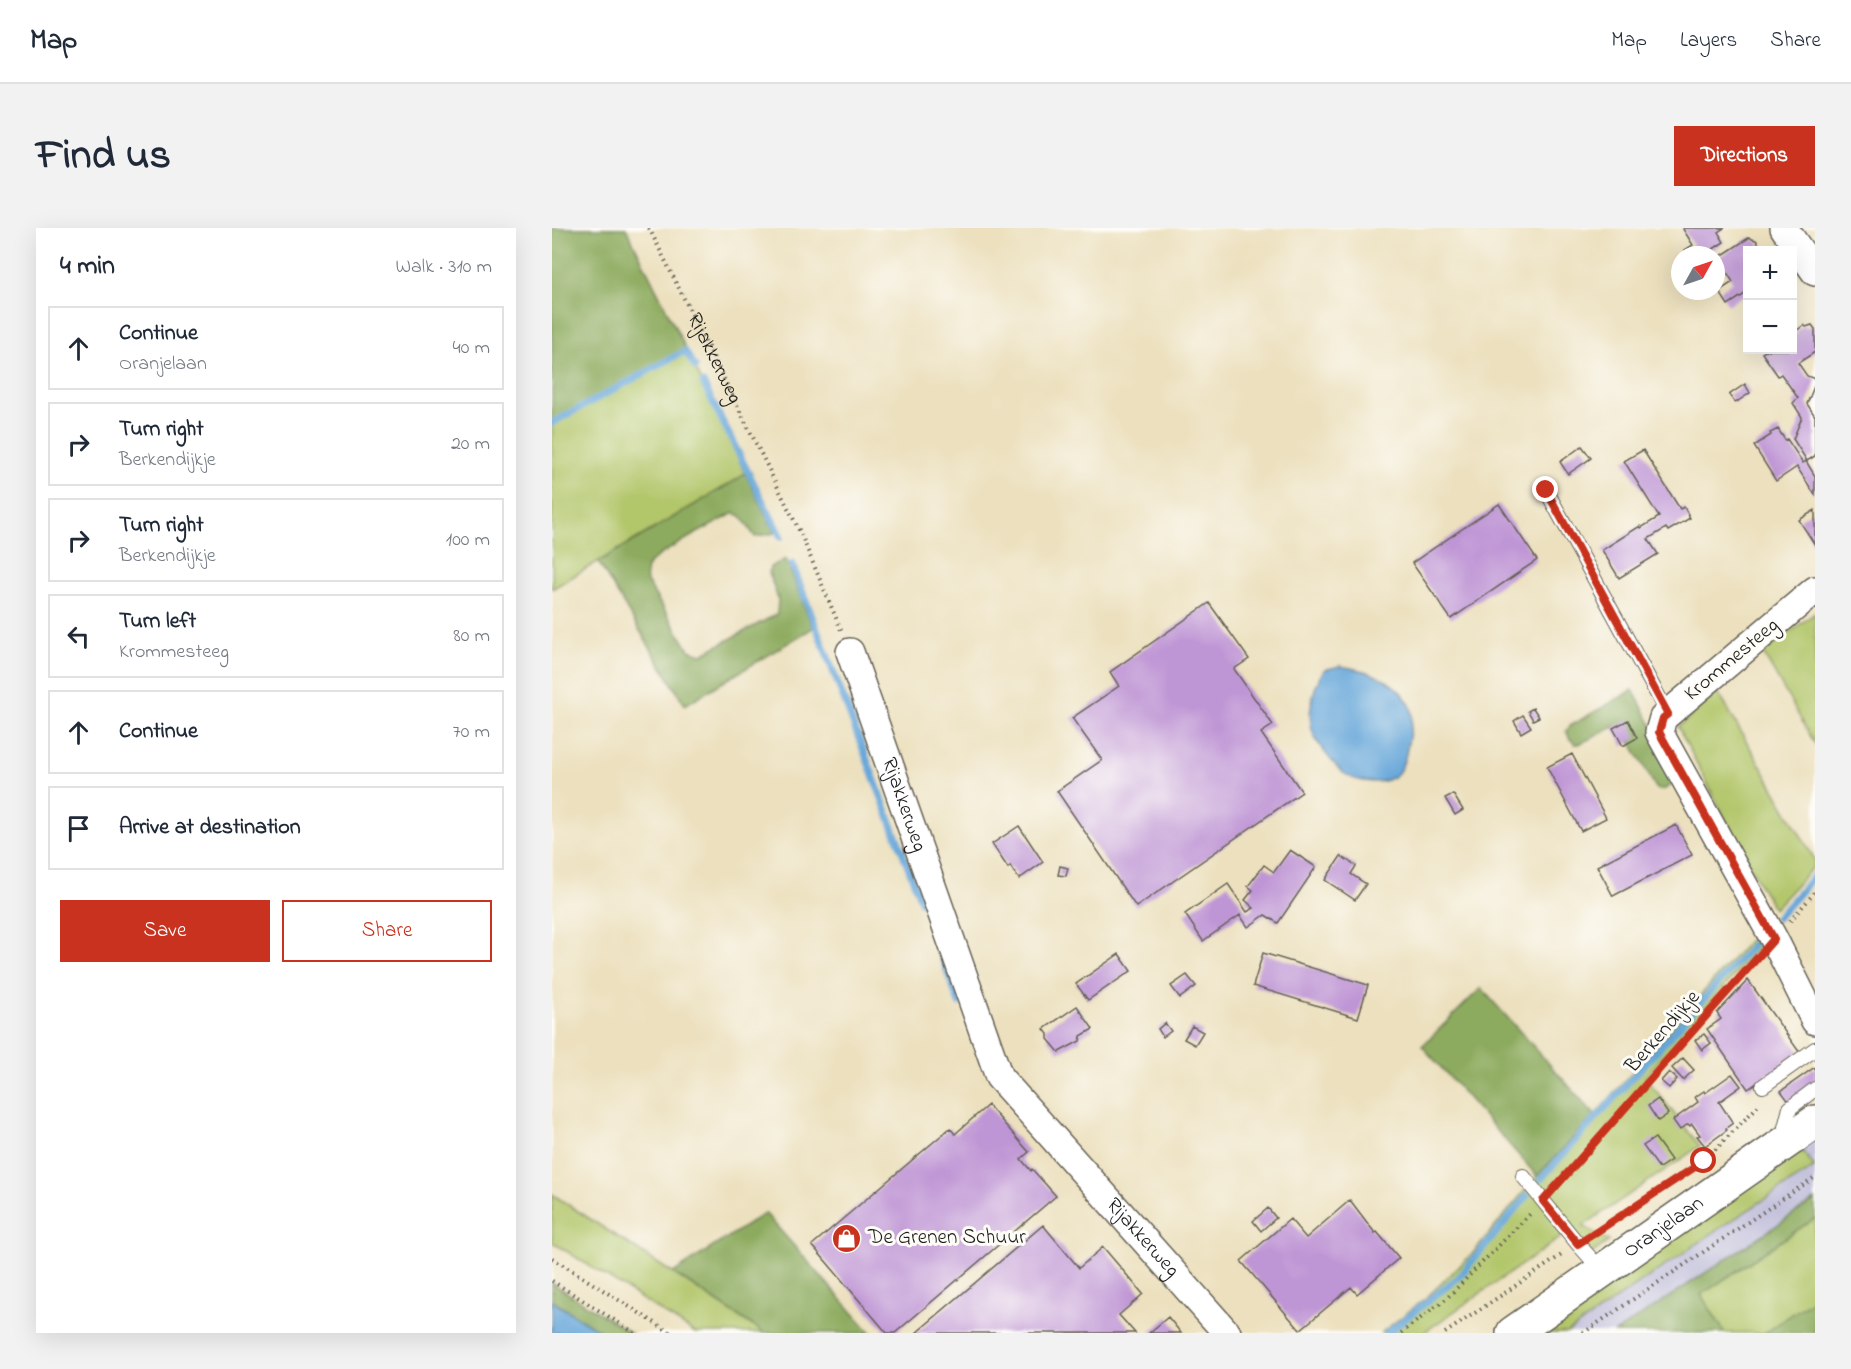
<!DOCTYPE html>
<html lang="en">
<head>
<meta charset="utf-8">
<style>
  :root { --surface:#fff; --page:#f2f2f3; --text:#1f2937; --muted:#747a83; --line:#e0e1e3; --accent:#c8321e }
  body { margin:0; font-family:"Indie Flower",sans-serif; background:var(--page); color:var(--text) }
  .controls { position:absolute; right:18px; top:18px; display:grid; overflow:hidden; border-radius:0px; box-shadow:0 6px 24px #0002 }
  .controls button { width:54px; height:54px; display:grid; place-items:center; padding:0; border:0; border-bottom:2px solid var(--line); background:var(--surface); color:var(--text); font:30px sans-serif }
  .compass { position:absolute; left:1119px; top:18px; width:54px; height:54px; border-radius:50%; background:var(--surface); box-shadow:0 6px 24px #0002; rotate:50deg }
  .stop { position:absolute; width:18px; height:18px; margin:-14px; border:4px solid #c8321e; border-radius:50%; background:#fff }
  .stop.end { background:#c8321e; border-color:#fff; box-shadow:0 2px 6px #0008 }
  .list { margin:0; padding:0; list-style:none }
  h2 { display:flex; justify-content:space-between; align-items:center; height:78px; margin:0; padding:0 24px; font-size:26px }
  h2 small { font-size:20px; font-weight:400; color:var(--muted) }
  .list li { display:grid; grid-template-columns:39px 1fr auto; gap:18px; align-items:center; box-sizing:border-box; height:84px; margin:0 12px 12px; padding:0 12px; border:2px solid var(--line); border-radius:0px }
  .list b { display:block; font-size:22px; white-space:nowrap }
  .list p { margin:0; font-size:20px; white-space:nowrap; color:var(--muted) }
  .list em { font-size:20px; font-style:normal; color:var(--muted) }
  .actions { display:flex; gap:12px; padding:18px 24px }
  .actions a { flex:1; padding:14px 0; border:2px solid var(--accent); border-radius:0px; text-align:center; font-size:21px; color:var(--accent) }
  .actions .main { background:var(--accent); color:#fff }
  .icon { flex:none; width:33px; height:33px; fill:none; stroke:currentColor; stroke-width:2; stroke-linecap:round; stroke-linejoin:round }
  .map { position:relative; flex:none; width:1263px; height:1105px; overflow:hidden; border-radius:0px }
  header { display:flex; align-items:center; gap:36px; box-sizing:border-box; height:84px; padding:0 30px; background:var(--surface); border-bottom:2px solid var(--line) }
  header strong { font-size:28px }
  nav { display:flex; gap:33px; margin-inline-start:auto; font-size:21px }
  .intro { display:flex; align-items:center; justify-content:space-between; box-sizing:border-box; height:144px; padding:0 36px }
  h1 { margin:0; font-size:42px }
  .button { padding:15px 27px; border-radius:0px; background:var(--accent); color:#fff; font-size:21px; font-weight:700 }
  main { display:flex; gap:36px; padding:0 36px }
  aside { flex:1; background:var(--surface); border-radius:0px; box-shadow:0 6px 24px #0002 }
  .map>svg:first-child { display:block }
</style>
</head>
<body>
<header>
<strong>Map</strong>
<nav><a>Map</a><a>Layers</a><a>Share</a></nav>
</header>
<div class="intro"><h1>Find us</h1><a class="button">Directions</a></div>
<main>
<aside>
<h2>4 min<small>Walk · 310 m</small></h2>
<ul class="list">
<li><svg class="icon" aria-label="ahead" viewBox="0 0 24 24"><path d="M12 20V5M6 11l6-6 6 6"/></svg><div><b>Continue</b><p>Oranjelaan</p></div><em>40 m</em></li>
<li><svg class="icon" aria-label="right" viewBox="0 0 24 24"><path d="M7 20v-9h11M14 6l5 5-5 5"/></svg><div><b>Turn right</b><p>Berkendijkje</p></div><em>20 m</em></li>
<li><svg class="icon" aria-label="right" viewBox="0 0 24 24"><path d="M7 20v-9h11M14 6l5 5-5 5"/></svg><div><b>Turn right</b><p>Berkendijkje</p></div><em>100 m</em></li>
<li><svg class="icon" aria-label="left" viewBox="0 0 24 24"><path d="M17 20v-9H6M10 6l-5 5 5 5"/></svg><div><b>Turn left</b><p>Krommesteeg</p></div><em>80 m</em></li>
<li><svg class="icon" aria-label="ahead" viewBox="0 0 24 24"><path d="M12 20V5M6 11l6-6 6 6"/></svg><div><b>Continue</b></div><em>70 m</em></li>
<li><svg class="icon" aria-label="arrive" viewBox="0 0 24 24"><path d="M6 21V4h12l-3 4 3 4H6"/></svg><div><b>Arrive at destination</b></div></li>
</ul>
<div class="actions"><a class="main">Save</a><a>Share</a></div>
</aside>
<div class="map">
<svg width="1263" height="1105" viewBox="0 0 1263 1105">
  <rect width="100%" height="100%" fill="#fdfcf7"/>
  <filter id="ink" filterUnits="userSpaceOnUse"><feTurbulence type="fractalNoise" baseFrequency=".0167" numOctaves="2"/><feDisplacementMap in="SourceGraphic" scale="12" xChannelSelector="R" yChannelSelector="G"/><feConvolveMatrix kernelMatrix="1 2 1 2 8 2 1 2 1" color-interpolation-filters="sRGB"/></filter>
  <filter id="wash" filterUnits="userSpaceOnUse"><feTurbulence type="fractalNoise" baseFrequency=".008" numOctaves="4" result="noise"/><feDisplacementMap in="SourceGraphic" scale="24" xChannelSelector="R" yChannelSelector="G"/><feGaussianBlur stdDeviation="1.35" result="paint"/><feColorMatrix in="noise" values="0 0 0 0 0 0 0 0 0 0 0 0 0 0 0 0 0 1.4 0 .05"/><feComposite in="paint" operator="in"/></filter>
  <g filter="url(#wash)">
    <rect width="100%" height="100%" fill="#ece0be"/>
    <!-- industrial -->
    <path fill="#c3c1db" d="M 1263,896 L 1263,1105 L 944,1105 L 947,1102 Z"/>
    <!-- green -->
    <path fill="#b2c66a" stroke="#677143" stroke-width="1.5" d="M 134,121 L 193,245 L 186,251 L 0,361 L 0,194 Z
      M 1263,385 L 1263,516 L 1211,425 Z
      M 1166,464 L 1263,632 L 1263,637 L 1222,681 L 1209,659 L 1126,499 Z
      M 1207,701 L 1213,713 L 1093,849 L 1148,918 L 1031,998 L 1057,1013 L 1031,1032 L 1014,1006 L 871,1105 L 829,1105 L 874,1070 L 922,1024 L 985,948 L 1043,887 Z
      M 1247,919 L 1263,939 L 1168,1000 L 1015,1105 L 978,1105 Z
      M 0,966 L 212,1105 L 143,1105 L 0,1014 Z
      M 1263,990 L 1263,1071 L 1212,1105 L 1173,1105 L 1149,1067 Z"/>
    <!-- forest -->
    <path fill="#8dab5e" stroke="#54643d" stroke-width="1.5" d="M 0,0 L 74,0 L 134,121 L 0,194 Z
      M 193,245 L 223,305 L 203,309 L 189,288 L 182,285 C 167,294 104,325 97,336 C 93,342 94,348 95,354 L 137,422 L 150,426 L 225,386 L 226,371 L 217,345 L 218,339 L 234,331 L 261,400 L 133,477 L 46,334 L 186,251 Z
      M 1081,462 L 1129,551 L 1113,561 L 1107,562 L 1104,560 L 1070,499 L 1064,498 L 1027,516 L 1023,516 L 1018,511 L 1014,503 L 1019,497 Z
      M 929,760 L 1043,887 L 985,948 L 870,818 Z
      M 1263,972 L 1263,990 L 1149,1067 L 1173,1105 L 1063,1105 Z
      M 213,985 L 319,1105 L 212,1105 L 121,1045 Z
      M 0,1055 L 79,1105 L 51,1105 L 0,1073 Z
      M 1263,1071 L 1263,1105 L 1212,1105 Z"/>
    <!-- water -->
    <path fill="#65a6d9" stroke="#40617a" stroke-width="1.5" d="M 788,438 C 814,442 839,449 855,472 C 862,481 860,492 858,503 C 856,515 854,536 845,546 C 833,558 806,555 793,546 C 783,539 774,526 766,515 C 752,494 759,463 772,442 Z
      M 0,1073 L 51,1105 L 0,1105 Z"/>
    <g fill="none" stroke-linecap="round" stroke-linejoin="round">
      <!-- stream -->
      <path stroke="#65a6d9" stroke-width="7" d="M 151,155 L 229,309
        M 0,195 L 133,123 L 143,139
        M 240,336 L 370,675
        M 1225,690 L 1263,647
        M 378,697 L 407,775
        M 989,951 L 1208,709
        M 835,1105 L 907,1049 L 975,968"/>
    </g>
    <g id="blocks">
      <!-- building -->
      <path fill="#bf96d5" d="M 1132,0 L 1172,0 L 1166,4 L 1172,14 L 1152,27 L 1136,27 L 1133,22 L 1141,17 L 1131,1 Z
        M 1198,9 L 1200,11 L 1204,12 L 1208,18 L 1207,22 L 1196,22 L 1196,64 L 1176,77 L 1167,63 L 1181,54 L 1166,30 Z
        M 1252,97 L 1254,99 L 1260,97 L 1263,101 L 1263,124 L 1246,135 L 1255,148 L 1263,151 L 1263,156 L 1255,176 L 1263,188 L 1263,228 L 1255,233 L 1241,211 L 1250,189 L 1241,175 L 1246,170 L 1229,146 L 1226,148 L 1210,125 L 1215,122 L 1240,122 L 1240,109 L 1245,106 L 1244,103 Z
        M 1193,156 L 1198,165 L 1183,175 L 1177,167 Z
        M 1226,201 L 1233,212 L 1235,211 L 1251,235 L 1254,233 L 1263,248 L 1263,267 L 1245,239 L 1224,253 L 1202,218 L 1219,207 L 1218,205 Z
        M 1030,218 L 1039,230 L 1016,246 L 1008,234 Z
        M 1091,222 L 1128,281 L 1132,279 L 1138,290 L 1116,303 L 1114,300 L 1096,311 L 1106,326 L 1067,350 L 1050,322 L 1088,298 L 1089,300 L 1107,289 L 1072,233 Z
        M 947,276 L 985,332 L 899,391 L 860,335 Z
        M 1263,282 L 1263,317 L 1247,292 Z
        M 657,375 L 697,431 L 682,441 L 721,497 L 709,505 L 750,564 L 584,679 L 505,563 L 550,532 L 520,490 L 567,458 L 558,444 Z
        M 981,480 L 987,489 L 981,492 L 976,483 Z
        M 971,487 L 979,499 L 969,505 L 962,493 Z
        M 1076,492 L 1085,510 L 1071,518 L 1061,500 Z
        M 1020,526 L 1054,590 L 1029,603 L 995,539 Z
        M 901,566 L 911,582 L 903,587 L 893,570 Z
        M 1124,597 L 1140,627 L 1061,668 L 1045,638 Z
        M 467,598 L 491,634 L 467,651 L 458,638 L 456,640 L 440,616 Z
        M 738,622 L 764,639 L 726,695 L 713,687 L 696,699 L 688,687 L 651,713 L 633,686 L 676,656 L 695,684 L 702,680 L 693,672 L 701,662 L 696,658 L 712,637 L 722,644 Z
        M 789,628 L 804,638 L 799,646 L 814,656 L 803,672 L 773,652 Z
        M 508,638 L 516,640 L 514,648 L 506,647 Z
        M 711,725 L 816,757 L 806,790 L 701,758 Z
        M 567,726 L 579,743 L 536,772 L 524,756 Z
        M 635,747 L 644,758 L 628,770 L 619,758 Z
        M 1196,752 L 1248,825 L 1196,861 L 1155,801 L 1169,791 L 1165,785 Z
        M 525,778 L 541,801 L 529,808 L 528,813 L 507,824 L 496,811 L 496,806 L 492,801 Z
        M 613,795 L 619,803 L 611,809 L 606,801 Z
        M 640,798 L 651,804 L 643,817 L 632,811 Z
        M 1152,806 L 1159,815 L 1150,822 L 1143,812 Z
        M 1131,830 L 1142,842 L 1131,852 L 1120,840 Z
        M 1263,839 L 1263,869 L 1244,883 L 1229,863 Z
        M 1117,844 L 1125,851 L 1117,860 L 1109,853 Z
        M 1180,846 L 1189,858 L 1167,874 L 1181,895 L 1174,900 L 1175,902 L 1153,918 L 1145,908 L 1148,907 L 1140,896 L 1138,898 L 1136,896 L 1128,902 L 1121,892 L 1146,874 L 1143,869 L 1152,863 L 1153,865 Z
        M 1106,871 L 1116,886 L 1106,893 L 1096,878 Z
        M 436,877 L 477,924 L 469,931 L 479,943 L 480,941 L 504,968 L 343,1105 L 335,1105 L 260,1017 L 398,900 L 403,906 Z
        M 1103,910 L 1119,932 L 1107,940 L 1091,918 Z
        M 798,972 L 823,1005 L 825,1004 L 847,1030 L 805,1066 L 799,1059 L 748,1102 L 689,1033 L 738,991 L 754,1010 Z
        M 716,980 L 724,990 L 709,1003 L 701,993 Z
        M 491,997 L 527,1040 L 551,1019 L 591,1066 L 567,1087 L 583,1105 L 364,1105 Z
        M 616,1089 L 629,1105 L 597,1105 Z"/>
    </g>
  </g>
  <g filter="url(#ink)">
    <use href="#blocks" fill-opacity="0" stroke="#656155" stroke-width="1.5"/>
    <g fill="none" stroke-linecap="round" stroke-linejoin="round">
      <defs>
        <path id="lane" d="M 994,262 L 1116,486
          M 1211,858 L 1263,821
          M 1230,911 L 1238,880 L 1263,861
          M 971,948 L 1026,1016 L 1050,1043"/>
        <g id="street">
          <path d="M 1232,0 L 1263,44"/>
          <path d="M 1263,362 L 1111,490 L 1107,504 L 1222,711 L 1263,793"/>
          <path id="s2" d="M 298,424 L 447,849 L 675,1105"/>
        </g>
        <g id="secondary">
          <path id="s3" d="M 961,1105 L 1263,894"/>
        </g>
      </defs>
      <!-- lane casing -->
      <use href="#lane" stroke="#656155" stroke-width="16"/>
      <!-- street casing -->
      <use href="#street" stroke="#656155" stroke-width="30"/>
      <!-- secondary casing -->
      <use href="#secondary" stroke="#656155" stroke-width="36"/>
      <!-- path -->
      <g stroke="#656155" stroke-width="4" stroke-dasharray="1.5 4.5" stroke-linecap="butt">
        <path id="s1" d="M 97,0 L 248,304 L 289,402"/>
        <path d="M 1238,693 L 1263,664"/>
        <path d="M 1002,961 L 1205,730"/>
        <path d="M 1040,1007 L 1152,933 L 1208,876"/>
        <path d="M 0,1030 L 119,1105"/>
        <path d="M 0,1053 L 83,1105"/>
        <path d="M 849,1105 L 894,1071 L 978,986"/>
        <path d="M 893,1105 L 1011,1026"/>
        <path d="M 1031,1105 L 1263,949"/>
      </g>
      <!-- lane -->
      <use href="#lane" stroke="#fff" stroke-width="14"/>
      <!-- street -->
      <use href="#street" stroke="#fff" stroke-width="27"/>
      <!-- secondary -->
      <use href="#secondary" stroke="#fff" stroke-width="33"/>
    </g>
  </g>
  <g fill="none" stroke-linecap="round" stroke-linejoin="round" filter="url(#ink)">
    <!-- route -->
    <path stroke="#c8321e" stroke-width="8" d="M 994,262 L 1116,486 L 1111,490 L 1107,504 L 1222,711 L 991,973 L 1026,1016 L 1152,933"/>
  </g>
  <!-- icons -->
  <defs>
    <symbol id="shop-disc" viewBox="-11 -11 22 22"><circle r="9.5" fill="#c8321e" stroke="#fdfcf7"/><path d="M-5-2.5h2.3a2.7 3.5 0 0 1 5.4 0H5L5.5 6h-11ZM-1.5-2.5h3a1.5 2.3 0 0 0-3 0Z" fill="#fff"/></symbol>
  </defs>
  <g fill-rule="evenodd">
    <use href="#shop-disc" x="278" y="994" width="33" height="33"/>
  </g>
  <g text-anchor="middle" dominant-baseline="central" stroke-width="6" stroke-linejoin="round" paint-order="stroke">
    <!-- street labels -->
    <g font-size="21" fill="#1c1c1c" stroke="#fdfcf7">
      <text stroke="none"><textPath href="#s1" startOffset="146">Rijakkerweg</textPath></text>
      <text transform="translate(1180 432) rotate(-40)">Krommesteeg</text>
      <text stroke="none"><textPath href="#s2" startOffset="162">Rijakkerweg</textPath></text>
      <text transform="translate(1111 804) rotate(-49)">Berkendijkje</text>
      <text stroke="none"><textPath href="#s3" startOffset="184">Oranjelaan</textPath></text>
      <text stroke="none"><textPath href="#s2" startOffset="666">Rijakkerweg</textPath></text>
    </g>
    <!-- poi labels -->
    <g font-size="21" fill="#1c1c1c" stroke="#fdfcf7" text-anchor="start">
      <text x="316" y="1010">De Grenen Schuur</text>
    </g>
  </g>
</svg>
<div class="controls">
<button>+</button>
<button>−</button>
</div>
<svg class="compass" viewBox="-18 -18 36 36"><path d="M0-13l5 13h-10z" fill="#e53935"/><path d="M0 13l5-13h-10z" fill="#747a83"/></svg>
<div class="stop" style="left:1152px;top:933px"></div>
<div class="stop end" style="left:994px;top:262px"></div>
</div>
</main>
</body>
</html>
